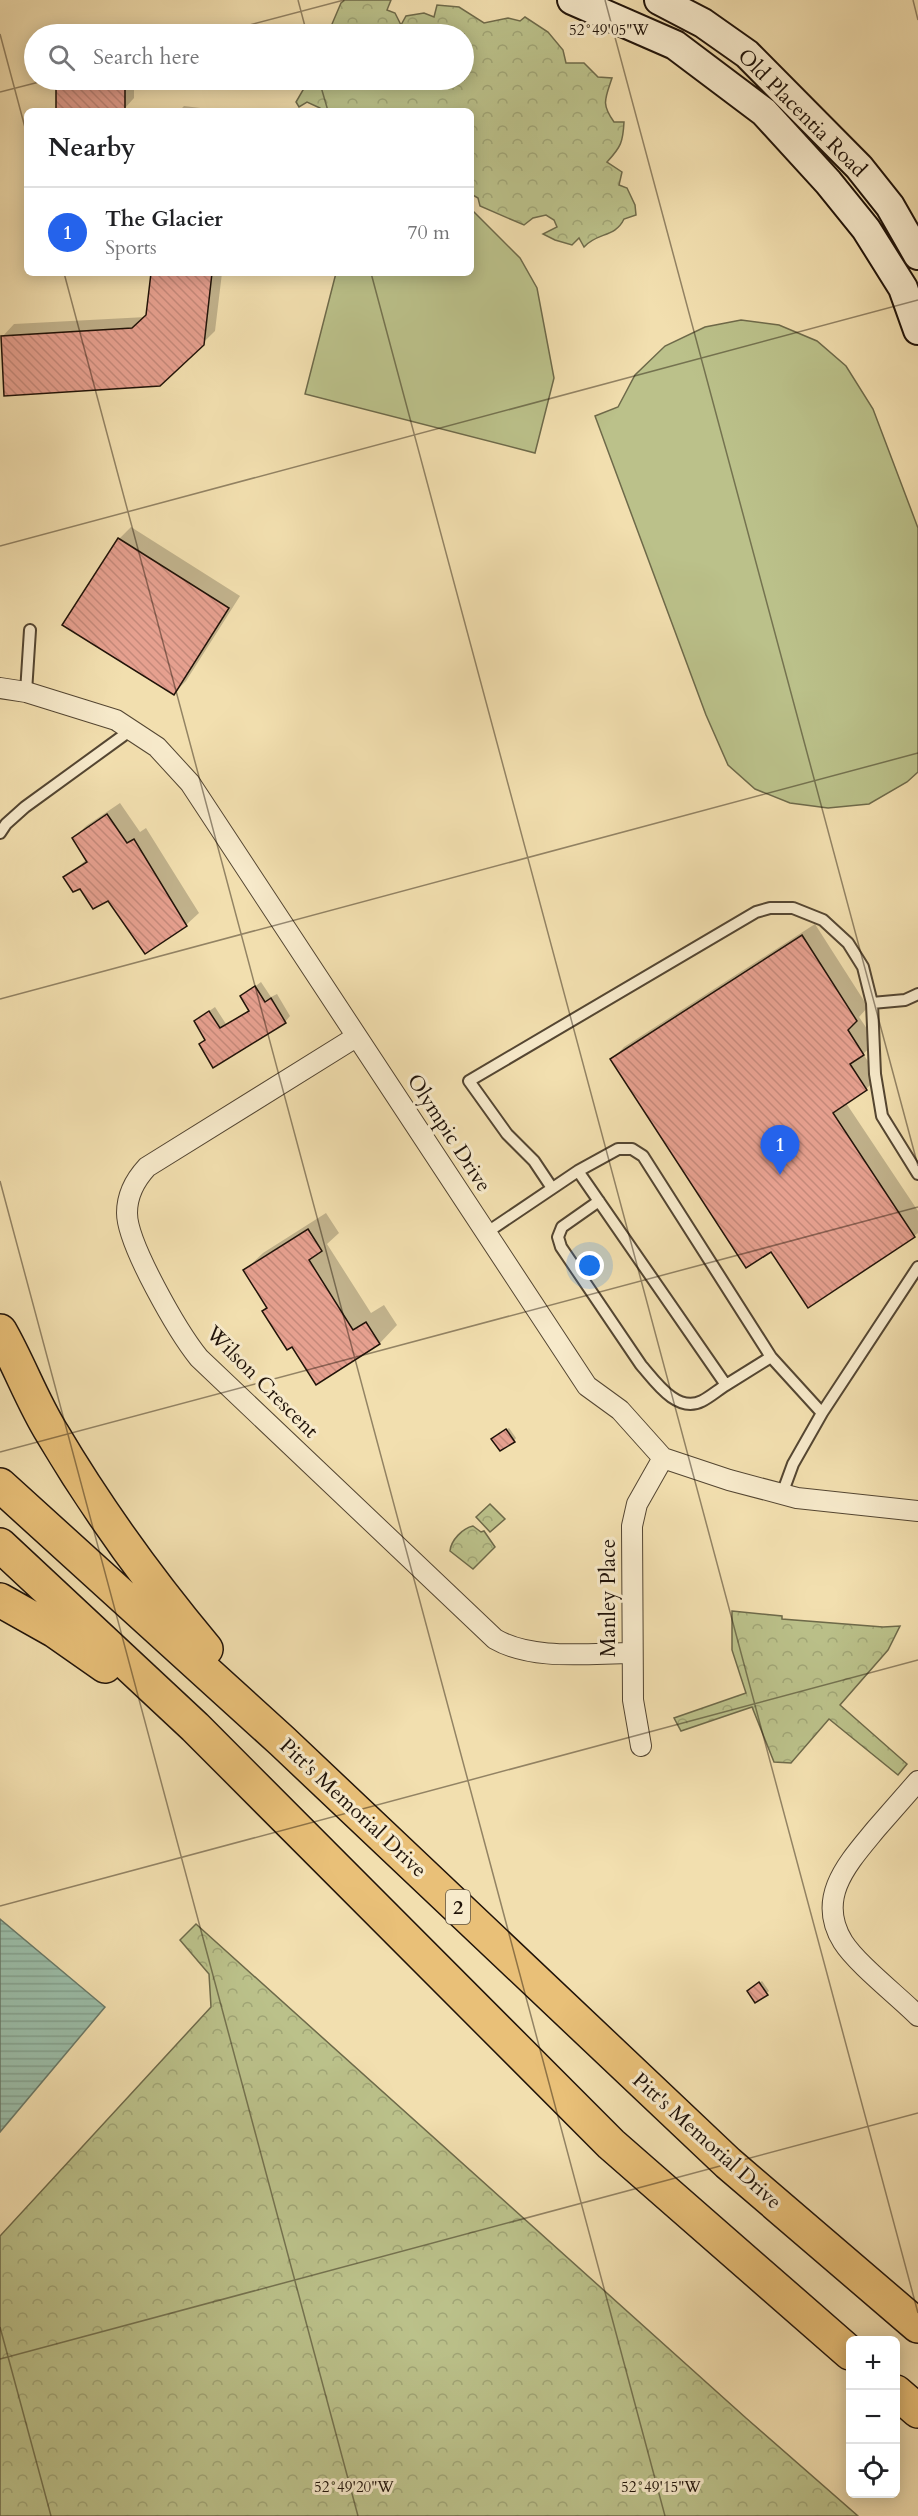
<!DOCTYPE html>
<html lang="en">
<head>
<meta charset="utf-8">
<style>
  :root { --surface:#fff; --page:#f2f2f2; --text:#202124; --muted:#757577; --line:#e0e0e0; --accent:#2563eb }
  body { margin:0; font-family:Cardo,serif; background:var(--page); color:var(--text) }
  .controls { position:absolute; right:18px; bottom:18px; display:grid; overflow:hidden; border-radius:9px; box-shadow:0 3px 15px #0003 }
  .controls button { width:54px; height:54px; display:grid; place-items:center; padding:0; border:0; border-bottom:2px solid var(--line); background:var(--surface); color:var(--text); font:30px sans-serif }
  .you { position:absolute; left:590px; top:1266px; width:21px; height:21px; margin:-15px; border:4px solid #fff; border-radius:50%; background:#1a73e8; box-shadow:0 0 0 9px #1a73e833 }
  .badge { display:grid; place-items:center; width:39px; height:39px; border-radius:50%; background:var(--accent); color:#fff; font-size:20px; font-weight:700 }
  .pin { position:absolute; translate:-50% -50px; filter:drop-shadow(0 2px 3px #0008) }
  .pin::after { content:''; position:absolute; top:32px; width:21px; height:18px; background:inherit; clip-path:polygon(0 0,100% 0,50% 100%) }
  .list { margin:0; padding:0; list-style:none }
  h2 { display:flex; justify-content:space-between; align-items:center; height:78px; margin:0; padding:0 24px; font-size:26px }
  h2 small { font-size:20px; font-weight:400; color:var(--muted) }
  .list li { display:grid; grid-template-columns:39px 1fr auto; gap:18px; align-items:center; box-sizing:border-box; height:90px; padding:0 24px; border-top:2px solid var(--line) }
  .list b { display:block; font-size:22px; white-space:nowrap }
  .list p { margin:0; font-size:20px; white-space:nowrap; color:var(--muted) }
  .list em { font-size:20px; font-style:normal; color:var(--muted) }
  .icon { flex:none; width:33px; height:33px; fill:none; stroke:currentColor; stroke-width:2; stroke-linecap:round; stroke-linejoin:round }
  .map { position:relative; flex:none; width:918px; height:2516px; overflow:hidden }
  .search { position:absolute; background:var(--surface); box-shadow:0 3px 15px #0003; left:24px; top:24px; width:450px; height:66px; display:flex; align-items:center; gap:15px; box-sizing:border-box; padding:0 21px; border-radius:33px; color:var(--muted); font-size:22px }
  .panel { position:absolute; background:var(--surface); box-shadow:0 3px 15px #0003; left:24px; top:108px; width:450px; height:168px; border-radius:9px }
  .map>svg:first-child { display:block }
</style>
</head>
<body>
<div class="map">
<svg width="918" height="2516" viewBox="0 0 918 2516">
  <defs>
    <pattern id="forest-crowns" width="20" height="18" patternUnits="userSpaceOnUse" patternTransform="scale(1.5)"><rect width="20" height="18" fill="#bbc18a"/><path d="M2 6a3 3 0 1 1 6 0M12 15a3 3 0 1 1 6 0" fill="none" stroke="#a0a576"/></pattern>
    <pattern id="water-rules" width="6" height="5" patternUnits="userSpaceOnUse" patternTransform="scale(1.5)"><rect width="6" height="5" fill="#9bbda8"/><path d="M0 2.5h6" fill="none" stroke="#85a28f"/></pattern>
    <pattern id="building-back-hatch" width="6" height="6" patternUnits="userSpaceOnUse" patternTransform="scale(1.5)"><rect width="6" height="6" fill="#e6a08f"/><path d="M-1 5l2 2M0 0l6 6M5-1l2 2" fill="none" stroke="#c5897a"/></pattern>
  </defs>
  <rect width="100%" height="100%" fill="#f2dfaf"/>
  <filter id="stains"><feTurbulence type="fractalNoise" baseFrequency=".00333" numOctaves="4"/><feColorMatrix values="0 0 0 0 .2 0 0 0 0 .09 0 0 0 0 .02 0 0 0 .5 -.17"/></filter>
  <radialGradient id="worn" r=".72"><stop offset=".6" stop-color="#630" stop-opacity="0"/><stop offset="1" stop-color="#630" stop-opacity=".3"/></radialGradient>
  <!-- grass -->
  <path fill="#bbc18a" stroke="#6e6a4a" stroke-width="1.5" d="M 471,209 L 520,258 L 537,288 L 554,378 L 535,453 L 305,394 L 336,273 L 471,273 Z
    M 741,320 L 779,325 L 817,341 L 846,366 L 873,409 L 918,528 L 918,772 L 907,782 L 869,804 L 828,808 L 790,803 L 755,789 L 728,765 L 706,715 L 595,416 L 618,407 L 635,375 L 665,346 L 705,327 Z"/>
  <!-- forest -->
  <path fill="url(#forest-crowns)" stroke="#6e6a4a" stroke-width="1.5" d="M 345,0 L 391,0 L 387,10 L 395,13 L 401,25 L 406,16 L 424,13 L 434,17 L 437,5 L 459,7 L 484,23 L 508,18 L 520,21 L 525,17 L 548,32 L 563,50 L 566,63 L 584,63 L 598,77 L 612,78 C 605,99 601,104 614,122 L 624,122 C 623,142 621,147 607,162 L 622,172 L 619,185 L 627,188 L 635,205 L 636,215 L 624,219 C 615,238 597,232 584,247 L 579,238 L 572,245 L 555,240 L 543,234 L 557,227 L 554,220 L 546,215 L 533,218 L 524,225 L 480,206 L 478,198 L 471,194 L 471,111 L 320,111 L 320,108 L 307,102 L 299,107 L 296,102 L 307,83 L 329,86 L 335,80 L 464,80 L 464,34 L 341,34 L 332,24 L 341,3 Z
    M 490,1504 L 505,1519 L 490,1532 L 476,1517 Z
    M 473,1526 L 481,1532 L 484,1531 L 495,1547 L 473,1569 L 450,1551 C 451,1540 463,1528 473,1526 Z
    M 732,1611 L 782,1616 L 782,1619 L 883,1627 L 900,1626 L 888,1650 L 840,1705 L 907,1764 L 898,1775 L 829,1719 L 791,1763 L 774,1762 L 752,1707 L 681,1731 L 674,1718 L 746,1693 L 732,1650 Z
    M 196,1924 L 746,2418 L 858,2516 L 0,2516 L 0,2236 L 211,2007 L 209,1974 L 180,1940 Z"/>
  <!-- water -->
  <path fill="url(#water-rules)" stroke="#6a7968" stroke-width="1.5" d="M 0,1919 L 105,2007 L 0,2132 Z"/>
  <!-- shadow -->
  <path fill="#0003" d="M 57,80 L 134,80 L 134,98 L 125,108 L 57,108 Z
    M 184,106 L 225,111 L 179,111 Z
    M 152,273 L 222,273 L 215,331 L 160,385 L 2,337 L 14,324 L 146,317 Z
    M 131,527 L 240,596 L 186,681 L 174,693 L 119,539 Z
    M 120,803 L 140,832 L 146,828 L 199,913 L 186,925 L 108,899 L 80,887 L 65,878 L 87,859 L 74,838 L 86,826 Z
    M 815,924 L 868,1007 L 859,1017 L 876,1042 L 863,1054 L 879,1077 L 866,1089 L 846,1103 L 918,1211 L 918,1233 L 914,1236 L 771,1250 L 612,1060 L 624,1047 Z
    M 261,982 L 271,997 L 277,994 L 290,1016 L 285,1022 L 201,1044 L 206,1039 L 202,1016 L 215,1007 L 226,1024 L 250,1010 L 242,996 Z
    M 326,1213 L 339,1233 L 327,1244 L 371,1313 L 384,1305 L 397,1325 L 380,1343 L 316,1383 L 293,1345 L 264,1311 L 268,1307 L 245,1270 L 263,1253 Z
    M 509,1428 L 516,1438 L 514,1441 L 496,1436 Z
    M 762,1981 L 769,1991 L 756,2001 L 751,1989 Z"/>
  <!-- building -->
  <path fill="url(#building-back-hatch)" stroke="#201309" stroke-width="1.5" d="M 56,80 L 125,80 L 125,109 L 56,110 Z
    M 151,273 L 212,273 L 204,345 L 160,386 L 4,396 L 1,336 L 132,328 L 146,315 Z
    M 118,538 L 229,608 L 174,695 L 62,625 Z
    M 107,814 L 127,843 L 134,839 L 187,926 L 145,954 L 108,901 L 93,909 L 80,889 L 73,892 L 63,877 L 87,862 L 72,838 Z
    M 802,935 L 857,1021 L 848,1030 L 864,1055 L 850,1064 L 867,1090 L 833,1113 L 915,1237 L 808,1308 L 771,1252 L 746,1268 L 610,1059 Z
    M 255,986 L 265,1002 L 271,998 L 286,1023 L 213,1068 L 199,1044 L 205,1040 L 194,1021 L 209,1011 L 220,1028 L 249,1011 L 240,996 Z
    M 308,1229 L 322,1251 L 309,1260 L 353,1330 L 366,1322 L 380,1344 L 316,1385 L 292,1347 L 287,1350 L 262,1311 L 267,1308 L 243,1270 Z
    M 506,1429 L 515,1442 L 500,1451 L 491,1439 Z
    M 759,1982 L 768,1995 L 755,2003 L 747,1991 Z"/>
  <g fill="none" stroke-linecap="round" stroke-linejoin="round">
    <defs>
      <path id="lane" d="M 26,692 L 30,630
        M 0,833 L 6,824 L 25,807 L 131,730
        M 872,1003 L 905,1000 L 918,994
        M 578,1171 L 726,1385 C 718,1390 710,1397 702,1401 C 677,1414 655,1381 641,1365 L 561,1247 L 558,1237 L 562,1227 L 599,1201
        M 552,1188 L 534,1161 L 507,1134 L 469,1081 L 756,912 L 770,908 L 793,908 L 823,920 L 848,943 L 863,967 L 872,1003 L 875,1074 L 882,1116 L 918,1174
        M 486,1233 L 578,1171 L 618,1149 L 632,1149 L 643,1156 L 771,1357 L 822,1413
        M 726,1385 L 771,1357
        M 782,1494 L 793,1464 L 822,1413 L 918,1267"/>
      <path id="street" d="M 0,688 L 26,692 L 116,720 L 157,747 L 190,783 L 587,1386 L 620,1410 L 663,1458 L 729,1480 L 797,1498 L 918,1511
        M 356,1037 L 147,1167 C 135,1180 127,1195 127,1213 C 127,1244 178,1332 199,1358 L 495,1639 C 533,1661 590,1653 632,1653
        M 641,1746 L 633,1700 L 632,1526 L 637,1504 L 663,1458
        M 918,1781 C 904,1797 890,1813 876,1829 C 849,1862 815,1897 843,1942 C 857,1964 898,1996 918,2016"/>
      <path id="secondary" d="M 572,0 L 675,45 L 764,112 L 828,182 L 866,229 L 903,288 L 918,330
        M 659,0 L 703,23 L 747,54 L 859,167 L 890,206 L 918,255"/>
      <path id="highway" d="M 0,1331 C 19,1364 32,1401 52,1433 C 97,1509 149,1581 206,1649
        M 0,1485 L 282,1741 L 728,2163 L 918,2326
        M 0,1545 L 195,1727 L 611,2144 L 850,2353
        M 0,1600 L 55,1631 L 105,1666
        M 896,2392 L 918,2411"/>
    </defs>
    <!-- lane casing -->
    <use href="#lane" stroke="#544632" stroke-width="14"/>
    <!-- street casing -->
    <use href="#street" stroke="#544632" stroke-width="22"/>
    <!-- secondary casing -->
    <use href="#secondary" stroke="#201309" stroke-width="32"/>
    <!-- highway casing -->
    <use href="#highway" stroke="#201309" stroke-width="36"/>
    <!-- lane -->
    <use href="#lane" stroke="#f7eacb" stroke-width="10"/>
    <!-- street -->
    <use href="#street" stroke="#f7eacb" stroke-width="20"/>
    <!-- secondary -->
    <use href="#secondary" stroke="#f7eacb" stroke-width="28"/>
    <!-- highway -->
    <use href="#highway" stroke="#e9c078" stroke-width="33"/>
  </g>
  <!-- ticks -->
  <path fill="none" stroke="#201309" stroke-width="1.5" stroke-opacity="0.45" d="M 298,0 L 307,34M 605,0 L 918,1166M 913,0 L 918,20M 0,34 L 27,135M 215,34 L 344,0M 319,80 L 328,111M 0,92 L 47,80M 64,273 L 665,2516M 371,273 L 918,2313M 0,546 L 918,300M 0,999 L 918,753M 0,1181 L 358,2516M 0,1452 L 918,1207M 0,1906 L 918,1660M 0,2327 L 51,2516M 0,2359 L 918,2113"/>
  <g text-anchor="middle" dominant-baseline="central" stroke-width="6" stroke-linejoin="round" paint-order="stroke">
    <!-- shield labels -->
    <rect fill="#f7eacb" stroke="#605443" stroke-width="1.5" x="446" y="1890" width="24" height="34" rx="4.5"/>
    <g font-size="20" font-weight="bold" fill="#201309">
      <text x="458" y="1907">2</text>
    </g>
    <!-- street labels -->
    <g font-size="21" fill="#201309" stroke="#f7eacb">
      <text transform="translate(802 113) rotate(45)">Old Placentia Road</text>
      <text transform="translate(449 1133) rotate(57)">Olympic Drive</text>
      <text transform="translate(262 1382) rotate(45)">Wilson Crescent</text>
      <text transform="translate(608 1598) rotate(-90)">Manley Place</text>
      <text transform="translate(353 1808) rotate(43)">Pitt's Memorial Drive</text>
      <text transform="translate(707 2141) rotate(42)">Pitt's Memorial Drive</text>
    </g>
  </g>
  <g font-size="15" text-anchor="middle" fill="#201309" stroke="#f7eacb" stroke-width="6" stroke-linejoin="round" paint-order="stroke">
    <text x="609" y="35">52°49'05"W</text>
    <text x="354" y="2492">52°49'20"W</text>
    <text x="661" y="2492">52°49'15"W</text>
  </g>
  <rect width="100%" height="100%" filter="url(#stains)"/>
  <rect width="100%" height="100%" fill="url(#worn)"/>
</svg>
<div class="controls">
<button>+</button>
<button>−</button>
<button><svg class="icon" aria-label="locate" viewBox="0 0 24 24"><circle cx="12" cy="12" r="6"/><path d="M12 2v4M12 18v4M2 12h4M18 12h4"/></svg></button>
</div>
<div class="you"></div>
<div class="pin badge" style="left:780px;top:1175px">1</div>
<div class="search"><svg class="icon" aria-label="search" viewBox="0 0 24 24"><circle cx="10" cy="10" r="6"/><path d="M15 15l6 6"/></svg>Search here</div>
<section class="panel">
<h2>Nearby<small></small></h2>
<ul class="list">
<li><span class="badge">1</span><div><b>The Glacier</b><p>Sports</p></div><em>70 m</em></li>
</ul>
</section>
</div>
</body>
</html>
